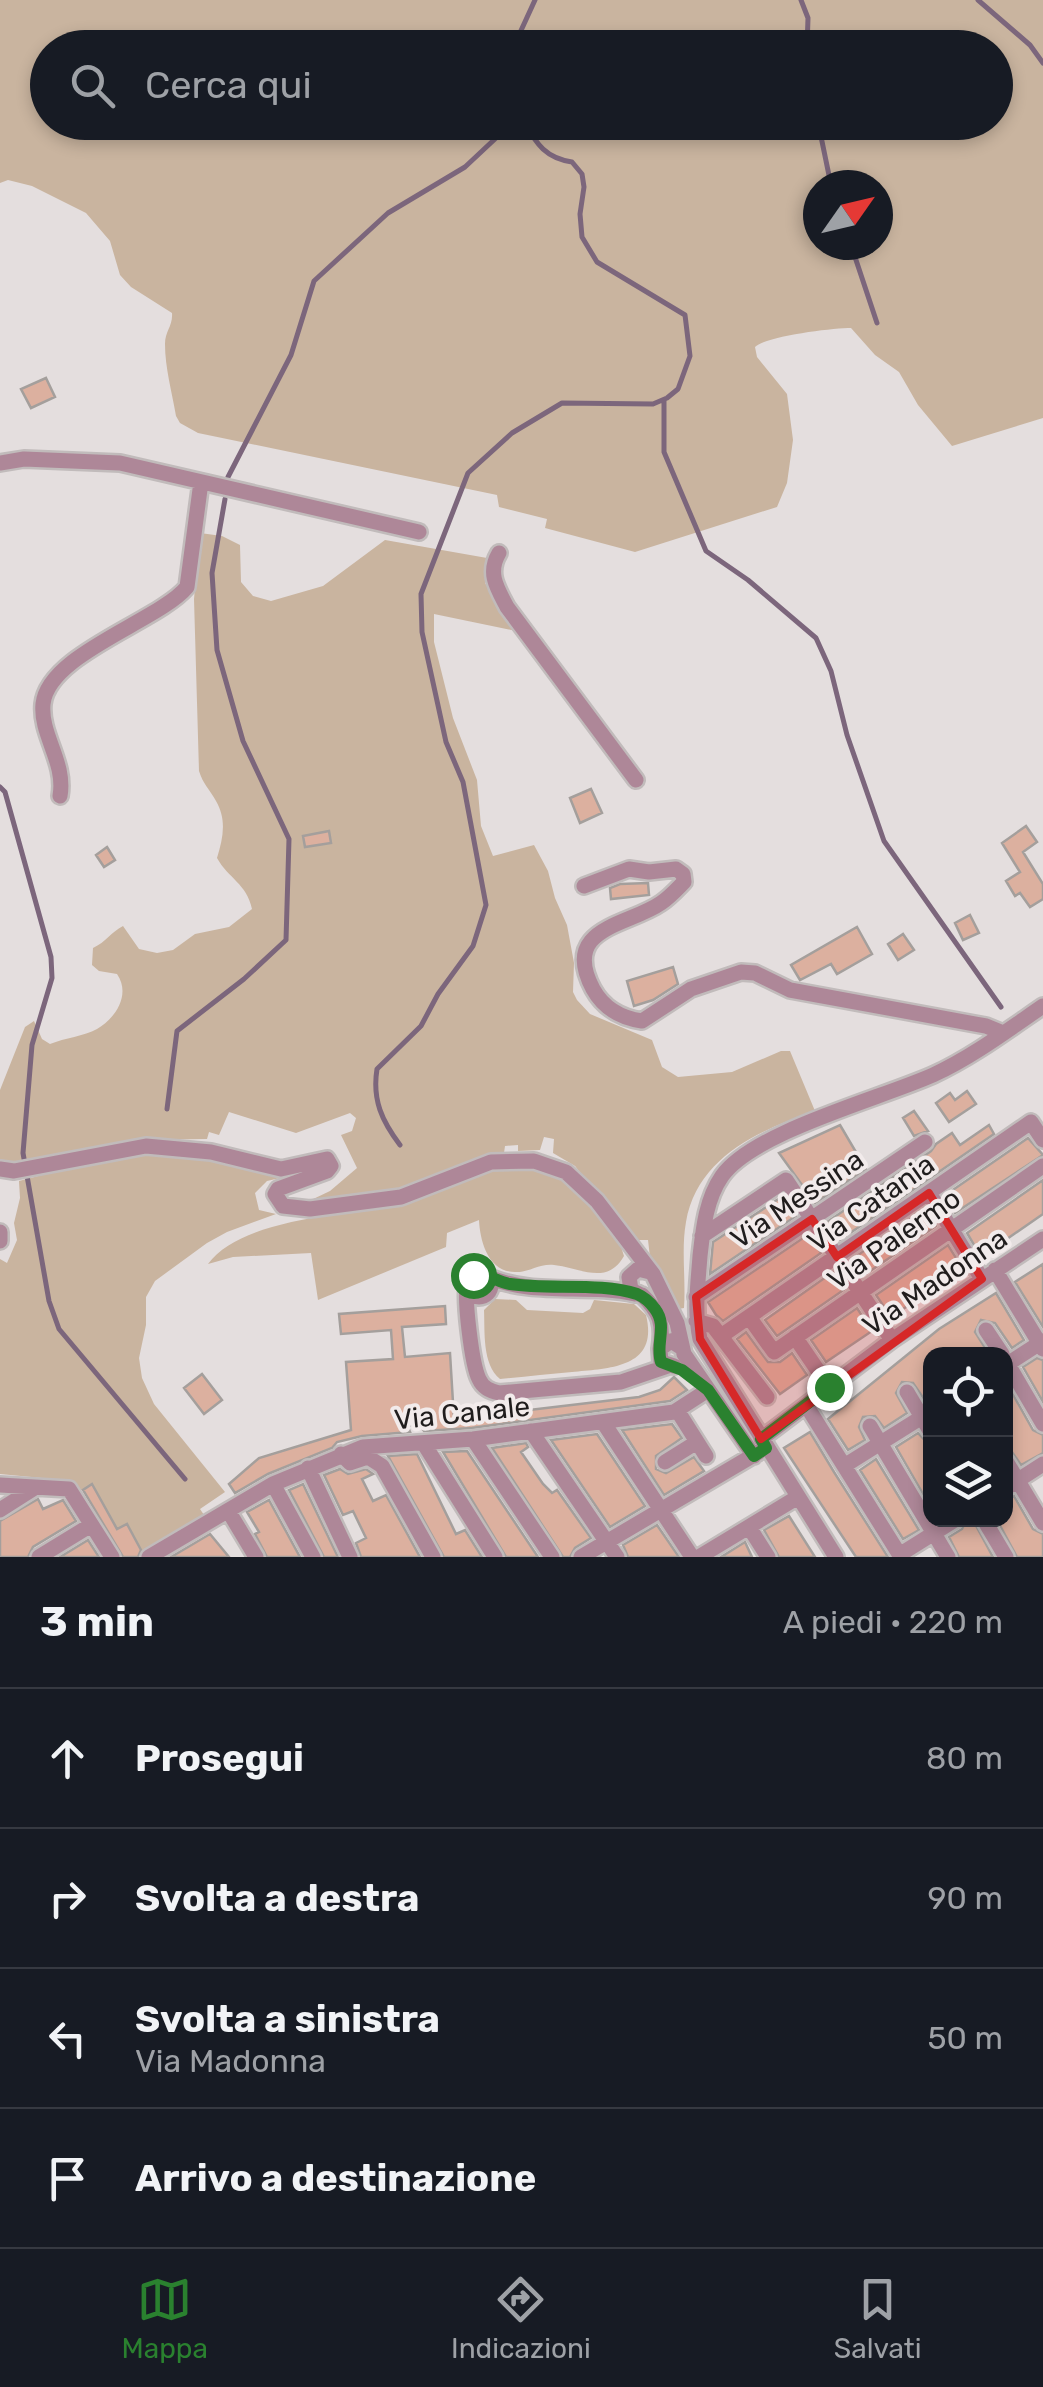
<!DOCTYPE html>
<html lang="it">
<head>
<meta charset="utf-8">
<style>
  :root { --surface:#171b24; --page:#20242c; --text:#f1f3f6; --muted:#9ea1a6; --line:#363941; --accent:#2a812f }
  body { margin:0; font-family:Rubik,sans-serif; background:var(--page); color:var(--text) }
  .controls { position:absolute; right:30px; bottom:30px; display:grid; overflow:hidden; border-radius:20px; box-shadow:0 5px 15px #0003 }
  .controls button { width:90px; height:90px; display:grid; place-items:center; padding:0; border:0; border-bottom:2px solid var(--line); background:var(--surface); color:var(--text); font:50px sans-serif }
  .compass { position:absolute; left:803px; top:170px; width:90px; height:90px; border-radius:50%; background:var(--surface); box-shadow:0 5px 15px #0003; rotate:56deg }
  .stop { position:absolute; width:30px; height:30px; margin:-22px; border:8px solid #2a812f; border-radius:50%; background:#fff }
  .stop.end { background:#2a812f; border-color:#fff; box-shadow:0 2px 10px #0008 }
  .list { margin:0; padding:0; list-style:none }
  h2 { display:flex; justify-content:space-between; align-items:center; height:130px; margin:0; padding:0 40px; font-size:42px }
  h2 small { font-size:32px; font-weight:400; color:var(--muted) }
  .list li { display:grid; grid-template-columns:65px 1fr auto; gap:30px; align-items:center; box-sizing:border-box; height:140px; padding:0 40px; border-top:2px solid var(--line) }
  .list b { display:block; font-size:38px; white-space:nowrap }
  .list p { margin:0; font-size:32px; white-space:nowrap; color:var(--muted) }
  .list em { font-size:32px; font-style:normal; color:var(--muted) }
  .icon { flex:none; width:55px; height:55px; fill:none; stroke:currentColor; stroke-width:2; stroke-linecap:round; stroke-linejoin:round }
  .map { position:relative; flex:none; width:1043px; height:1557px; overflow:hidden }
  .search { position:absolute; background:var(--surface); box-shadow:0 5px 15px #0003; left:30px; right:30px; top:30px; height:110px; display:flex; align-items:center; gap:25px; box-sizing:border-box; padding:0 35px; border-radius:55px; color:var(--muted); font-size:38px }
  .sheet { height:690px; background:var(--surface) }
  nav { display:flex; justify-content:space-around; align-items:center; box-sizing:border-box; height:140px; border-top:2px solid var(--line); background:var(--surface); font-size:28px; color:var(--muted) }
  nav a { display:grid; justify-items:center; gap:5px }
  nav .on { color:var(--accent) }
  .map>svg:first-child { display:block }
</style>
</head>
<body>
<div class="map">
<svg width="1043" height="1557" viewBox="0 0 1043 1557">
  <rect width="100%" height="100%" fill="#e4dede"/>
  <!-- green -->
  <path fill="#c9b49f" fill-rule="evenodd" d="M 0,0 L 1043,0 L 1043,418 L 952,446 L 918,405 L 899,372 L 875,355 L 851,328 C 833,328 766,336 755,347 L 757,357 L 787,394 L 793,440 L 787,483 L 777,507 L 635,552 L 545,528 L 547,519 L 499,507 L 497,495 L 198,433 L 180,423 L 176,416 C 172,392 165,368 165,344 C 165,331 173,326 172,313 L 131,287 L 120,275 L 110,241 L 86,213 L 32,186 L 8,180 L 0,183 ZM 48,48 L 996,48 L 996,122 L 48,122 ZM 878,185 L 878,245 L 818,245 L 818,185 Z
    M 200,533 L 222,536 L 240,545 L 241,582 L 253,596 L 271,601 L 323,586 L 385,540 L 487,558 L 485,583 L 516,631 L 434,614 L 434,642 L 453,718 L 477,780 L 481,826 L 493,856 L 534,845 L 548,871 L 555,898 L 567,925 L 574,963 L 573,992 L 577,1000 L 590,1014 L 652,1040 L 662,1067 L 678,1077 L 732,1072 L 781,1051 L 790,1051 L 815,1111 C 760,1130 697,1157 686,1222 C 681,1249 686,1280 684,1308 L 678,1309 L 651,1266 L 648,1240 L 633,1240 L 575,1166 L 553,1153 L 554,1139 L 544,1137 L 540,1150 L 518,1151 L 518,1145 L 505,1146 L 504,1153 L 480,1158 L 380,1195 L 314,1205 L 309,1201 L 330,1191 L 357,1168 L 341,1135 L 352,1131 L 356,1118 L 350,1113 L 296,1133 L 229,1112 L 219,1135 L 209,1132 L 207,1139 L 140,1140 L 14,1165 L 0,1163 L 0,1090 L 25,1027 L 34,1021 L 42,1039 L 50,1044 C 65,1038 84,1036 97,1029 C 116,1018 131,994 117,974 L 99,971 L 92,965 L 93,948 C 106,942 111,932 123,926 L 139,949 L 157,953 L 173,950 L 195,934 L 229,927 L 252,909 C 247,884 228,878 217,858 C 223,838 227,820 216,801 C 210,790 203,784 199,771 L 194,599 Z
    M 160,1153 L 205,1160 L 280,1178 L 267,1181 L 255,1193 L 259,1210 L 276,1214 L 227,1232 L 207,1243 L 155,1281 L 146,1297 L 146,1325 L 139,1358 L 142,1378 L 154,1404 L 225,1492 L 200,1509 L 204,1515 L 142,1551 L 127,1524 L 117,1529 L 92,1484 L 80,1491 L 73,1481 L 0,1474 L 0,1259 L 7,1263 L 17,1240 L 14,1223 L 20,1198 L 19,1181 L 115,1156 Z
    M 503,1167 C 513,1167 526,1165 536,1167 C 574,1174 615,1220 624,1256 C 607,1286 581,1268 554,1265 C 540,1263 528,1273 515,1272 C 488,1272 480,1241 479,1220 L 447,1233 L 446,1247 L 318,1300 L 311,1253 L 233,1257 L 208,1264 C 241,1218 349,1215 402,1203 C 437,1196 468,1176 503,1167 Z
    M 495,1299 L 516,1300 L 527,1310 L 583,1313 L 590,1309 L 594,1300 L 634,1304 L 646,1315 C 659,1368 610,1368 572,1372 C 548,1374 524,1377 500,1379 C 482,1364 485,1332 484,1310 Z"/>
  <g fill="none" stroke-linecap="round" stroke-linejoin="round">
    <!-- stream -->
    <path stroke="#7c667c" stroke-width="5" d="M 801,0 L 808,18 L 807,48
      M 978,0 L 1030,45 L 1043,63
      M 513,48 L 535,0
      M 818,122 L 831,185
      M 851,245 L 877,323
      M 664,400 L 664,452 L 706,551 L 748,580 L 816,638 L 831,671 L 847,735 L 884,841 L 1001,1007
      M 228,477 L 291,355 L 314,281 L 388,213 L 465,167 L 513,122
      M 0,787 L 5,792 L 51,957 L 52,978 L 32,1045 L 23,1153 L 49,1301 L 59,1329 L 185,1479
      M 167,1109 L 177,1031 L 244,979 L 286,940 L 289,839 L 243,741 L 217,650 L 212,573 L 225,499
      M 400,1145 C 382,1121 372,1100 377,1069 L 421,1026 L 438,994 L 473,946 L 486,905 L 463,782 L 446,742 L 422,632 L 421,594 L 468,473 L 512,433 L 562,403 L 653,404 L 667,398 L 678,389 L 690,356 L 685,315 L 597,262 L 582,237 L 580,214 L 584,187 L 582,174 L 572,162 C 546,158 537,145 524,122"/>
  </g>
  <!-- building -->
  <path fill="#dcb09f" stroke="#a49f9c" stroke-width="2.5" d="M 46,378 L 55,397 L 31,408 L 21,389 Z
    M 591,789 L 602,813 L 580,823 L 570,798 Z
    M 1026,826 L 1037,842 L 1023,852 L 1043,884 L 1043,899 L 1030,907 L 1020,893 L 1015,896 L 1006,881 L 1020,872 L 1002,843 Z
    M 329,831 L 331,843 L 305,847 L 303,836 Z
    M 107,847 L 115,860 L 104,867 L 96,855 Z
    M 648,883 L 649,895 L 611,899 L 610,888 L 620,884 Z
    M 970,915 L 979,933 L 963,940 L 955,923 Z
    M 857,927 L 872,954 L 837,974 L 831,964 L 800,980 L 791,965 Z
    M 903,934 L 914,950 L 898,960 L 888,944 Z
    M 673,967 L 678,984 L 653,1000 L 634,1006 L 627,981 Z
    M 967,1091 L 976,1104 L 949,1122 L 936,1103 L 950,1093 L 955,1100 Z
    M 914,1111 L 928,1131 L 914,1136 L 903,1118 Z
    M 840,1125 L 866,1169 L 815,1203 L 779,1153 Z
    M 989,1125 L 994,1134 L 840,1240 L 827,1222 L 931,1151 L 936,1144 L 952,1133 L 960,1145 Z
    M 1028,1138 L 1043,1155 L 955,1213 L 944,1196 Z
    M 1043,1180 L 1043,1214 L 981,1257 L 967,1233 Z
    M 783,1196 L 796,1216 L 710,1274 L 713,1242 Z
    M 925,1209 L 936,1226 L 863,1276 L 852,1259 Z
    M 809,1234 L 821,1253 L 723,1321 L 716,1315 L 708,1302 Z
    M 948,1245 L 963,1269 L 891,1317 L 876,1295 Z
    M 1043,1264 L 1043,1327 L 1015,1282 Z
    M 833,1272 L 845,1289 L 777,1336 L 765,1320 Z
    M 996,1293 L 1024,1340 L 1012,1348 L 995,1323 L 981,1320 L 975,1332 L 989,1354 L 930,1354 L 930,1401 L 926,1402 L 913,1383 L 902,1382 L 896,1393 L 907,1413 L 884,1428 L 875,1416 L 863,1417 L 859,1427 L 865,1440 L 848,1450 L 828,1419 L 939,1329 Z
    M 445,1306 L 446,1324 L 402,1327 L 405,1357 L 450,1353 L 454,1419 L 639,1397 L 660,1390 L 674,1377 L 687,1390 L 670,1401 L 472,1428 L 424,1431 L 417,1422 L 408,1427 L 410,1432 L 362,1436 L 337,1442 L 332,1448 L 268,1474 L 235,1493 L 229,1484 L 259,1458 L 351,1430 L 346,1362 L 393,1359 L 391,1330 L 341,1334 L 339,1314 Z
    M 857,1308 L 872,1331 L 826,1362 L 811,1340 Z
    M 746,1332 L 768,1362 L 780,1362 L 792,1353 L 807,1375 L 780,1394 L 737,1339 Z
    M 1037,1358 L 1043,1360 L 1043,1402 L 1023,1367 Z
    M 202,1374 L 222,1400 L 204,1414 L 184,1388 Z
    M 1006,1382 L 1033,1430 L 1043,1435 L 1043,1453 L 1021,1465 L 1012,1452 L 1006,1450 Z
    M 672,1424 L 682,1438 L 656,1456 L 656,1469 L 666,1473 L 694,1457 L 704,1471 L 664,1495 L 622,1430 Z
    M 810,1432 L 834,1472 L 888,1557 L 856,1557 L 784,1448 Z
    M 918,1433 L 930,1446 L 930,1506 L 896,1447 Z
    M 597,1434 L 645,1506 L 610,1527 L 551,1440 Z
    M 526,1443 L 528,1447 L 521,1452 L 543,1484 L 552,1493 L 557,1490 L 591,1538 L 575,1548 L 570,1557 L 563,1557 L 492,1448 Z
    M 467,1451 L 538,1557 L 506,1557 L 443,1452 Z
    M 417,1454 L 456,1534 L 465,1530 L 482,1557 L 444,1557 L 388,1456 Z
    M 876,1459 L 919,1530 L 903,1539 L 860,1470 Z
    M 340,1469 L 348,1474 L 366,1469 L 373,1474 L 362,1479 L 373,1501 L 386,1495 L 420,1557 L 361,1557 L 356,1543 L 366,1538 L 353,1511 L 343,1515 L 324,1475 Z
    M 92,1484 L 117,1529 L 127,1524 L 141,1550 L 138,1557 L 123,1557 L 83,1490 Z
    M 303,1484 L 338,1557 L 324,1557 L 289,1490 Z
    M 1014,1496 L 1033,1529 L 1043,1534 L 1043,1557 L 1017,1557 L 997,1520 L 1006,1520 L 1006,1499 Z
    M 38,1499 L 43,1509 L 63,1500 L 76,1521 L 33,1547 L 28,1557 L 0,1557 L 0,1521 Z
    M 269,1500 L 300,1557 L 267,1557 L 255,1534 L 259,1532 L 247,1512 Z
    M 789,1516 L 815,1557 L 779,1557 L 764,1530 Z
    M 966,1520 L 973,1520 L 993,1557 L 959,1557 L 949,1537 L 962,1529 Z
    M 657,1525 L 679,1557 L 628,1557 L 623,1545 Z
    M 210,1534 L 229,1557 L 171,1557 Z
    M 88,1540 L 99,1557 L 60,1557 Z
    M 745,1542 L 752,1557 L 721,1557 Z"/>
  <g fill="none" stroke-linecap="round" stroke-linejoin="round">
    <defs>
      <path id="minor" d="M 0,463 L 24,459 L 120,463 L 419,532
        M 499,553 C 487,573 497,588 507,607 L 636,780
        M 60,796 C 66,762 40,735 43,704 C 48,654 159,621 187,587 L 201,482
        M 584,886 L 629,869 L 649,872 L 676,869 L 683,874 L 684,882 C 677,889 670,897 661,903 C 628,926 560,927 593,989 C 604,1009 621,1018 642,1021 L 691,989 L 741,972 L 755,973 L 790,990 L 986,1026 L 1003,1033
        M 0,1169 L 14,1171 L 146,1146 L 211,1152 L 281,1169 L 327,1159 L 331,1166 L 327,1171 L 278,1189 L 275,1194 L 283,1206 L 310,1209 L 401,1197 L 491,1162 L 534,1161 L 566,1172 L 597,1201 L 653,1274 L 677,1323 L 684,1354 L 754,1456
        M 929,1193 L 982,1279
        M 0,1232 L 0,1241
        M 702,1236 L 786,1180 L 892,1340
        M 995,1270 L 1043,1349
        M467 1285a12 12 0 1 1 24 0a12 12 0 1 1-24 0Z
        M 487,1276 C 531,1297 588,1283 635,1294
        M 468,1281 C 463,1295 472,1365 479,1379 C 483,1388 490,1391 499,1393 L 621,1382 L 668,1366
        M 641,1295 L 631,1290 L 629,1277 L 638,1269 L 650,1272
        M 642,1295 C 660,1312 664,1324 660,1349
        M 696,1297 L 925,1142
        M 749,1317 L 774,1352 L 1043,1166
        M 696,1321 L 713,1326 L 767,1397
        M 986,1330 L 1002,1354
        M 721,1336 L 1031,1122 L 1043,1140
        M 795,1337 L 829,1387
        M 1006,1361 L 1043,1424
        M 1006,1365 L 1043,1341
        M 674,1366 L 661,1362 L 660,1349 L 671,1341 L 682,1348
        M 907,1392 L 930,1431
        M 806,1405 L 901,1557
        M 677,1410 L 706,1456
        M 603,1422 L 692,1557
        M 870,1426 L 948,1557
        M 531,1431 L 617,1557
        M 473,1439 L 552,1557
        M 761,1439 L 892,1340 L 1043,1239
        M 424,1444 L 495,1557
        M 341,1454 L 350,1463 L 368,1457 L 382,1466 L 433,1557
        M 1006,1461 L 1043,1523
        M 665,1462 L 697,1442
        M 844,1466 L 930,1412
        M 308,1468 L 350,1557
        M 273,1484 L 313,1557
        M 0,1485 L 69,1489 L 112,1557
        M 1006,1488 L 1043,1464
        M 0,1510 L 33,1489
        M 229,1512 L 256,1557
        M 984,1520 L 1006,1557
        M 749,1527 L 768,1557
        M 899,1555 L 955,1520
        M 39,1557 L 91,1525
        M 149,1557 L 273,1484 L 363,1447 L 473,1439 L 674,1412 L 708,1390
        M 581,1557 L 759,1452
        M 699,1557 L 798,1497
        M 836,1557 L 700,1339 C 694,1311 698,1284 700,1256 C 703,1229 706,1199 722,1176 C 753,1132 879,1099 933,1075 C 972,1057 1008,1030 1043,1006"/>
    </defs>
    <!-- minor casing -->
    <use href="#minor" stroke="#c1bbbb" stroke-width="20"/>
    <!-- minor -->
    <use href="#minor" stroke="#ae8798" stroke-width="15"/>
  </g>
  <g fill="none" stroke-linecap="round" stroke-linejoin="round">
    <!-- route -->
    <path stroke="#2a812f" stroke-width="12" d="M 473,1275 C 486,1272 497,1282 510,1284 C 549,1290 601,1282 637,1294 C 644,1297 650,1302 655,1309 C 668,1326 655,1344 661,1362 L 682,1370 L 708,1390 L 754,1456 L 766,1448 L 761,1439 L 829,1387"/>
  </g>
  <!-- marked area -->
  <path fill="#d62828" fill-opacity="0.2" stroke="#d62828" stroke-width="8" stroke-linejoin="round" d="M 929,1193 L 982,1279 L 761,1439 L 700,1339 L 696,1297 L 812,1219 L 837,1257 Z"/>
  <g text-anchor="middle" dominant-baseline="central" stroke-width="8" stroke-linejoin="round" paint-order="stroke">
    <!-- street labels -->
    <g font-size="28" fill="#201d1d" stroke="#f2ebeb">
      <text transform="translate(797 1199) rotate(-34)">Via Messina</text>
      <text transform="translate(871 1203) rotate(-35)">Via Catania</text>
      <text transform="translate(894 1239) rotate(-35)">Via Palermo</text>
      <text transform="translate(935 1282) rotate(-34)">Via Madonna</text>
      <text transform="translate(462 1413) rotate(-6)">Via Canale</text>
    </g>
  </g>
</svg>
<div class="controls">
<button><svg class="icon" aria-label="locate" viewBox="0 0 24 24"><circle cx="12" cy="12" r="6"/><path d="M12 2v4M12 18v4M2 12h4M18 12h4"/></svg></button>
<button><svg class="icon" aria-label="layers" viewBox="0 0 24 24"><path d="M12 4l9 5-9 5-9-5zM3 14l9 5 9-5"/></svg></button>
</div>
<svg class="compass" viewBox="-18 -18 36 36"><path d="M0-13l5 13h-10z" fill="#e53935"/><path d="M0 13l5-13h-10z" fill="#9ea1a6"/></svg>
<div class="stop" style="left:473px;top:1275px"></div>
<div class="stop end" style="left:829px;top:1387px"></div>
<div class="search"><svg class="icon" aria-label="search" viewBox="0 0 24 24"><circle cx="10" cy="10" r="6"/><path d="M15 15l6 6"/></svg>Cerca qui</div>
</div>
<section class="sheet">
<h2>3 min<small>A piedi · 220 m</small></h2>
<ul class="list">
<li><svg class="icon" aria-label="ahead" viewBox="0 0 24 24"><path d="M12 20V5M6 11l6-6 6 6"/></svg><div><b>Prosegui</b></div><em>80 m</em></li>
<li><svg class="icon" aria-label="right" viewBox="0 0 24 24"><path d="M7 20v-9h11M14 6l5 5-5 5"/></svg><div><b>Svolta a destra</b></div><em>90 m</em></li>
<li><svg class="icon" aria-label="left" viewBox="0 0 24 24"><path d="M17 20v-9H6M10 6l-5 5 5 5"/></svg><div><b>Svolta a sinistra</b><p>Via Madonna</p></div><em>50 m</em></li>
<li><svg class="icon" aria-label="arrive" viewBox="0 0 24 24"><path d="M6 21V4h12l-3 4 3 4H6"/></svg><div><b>Arrivo a destinazione</b></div></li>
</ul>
</section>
<nav>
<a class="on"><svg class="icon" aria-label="map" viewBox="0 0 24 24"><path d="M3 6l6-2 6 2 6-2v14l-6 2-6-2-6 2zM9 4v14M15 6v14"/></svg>Mappa</a>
<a><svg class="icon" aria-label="directions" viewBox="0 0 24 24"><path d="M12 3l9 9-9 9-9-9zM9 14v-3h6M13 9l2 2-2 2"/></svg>Indicazioni</a>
<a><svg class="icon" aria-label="saved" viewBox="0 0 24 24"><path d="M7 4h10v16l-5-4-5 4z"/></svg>Salvati</a>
</nav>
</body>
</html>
